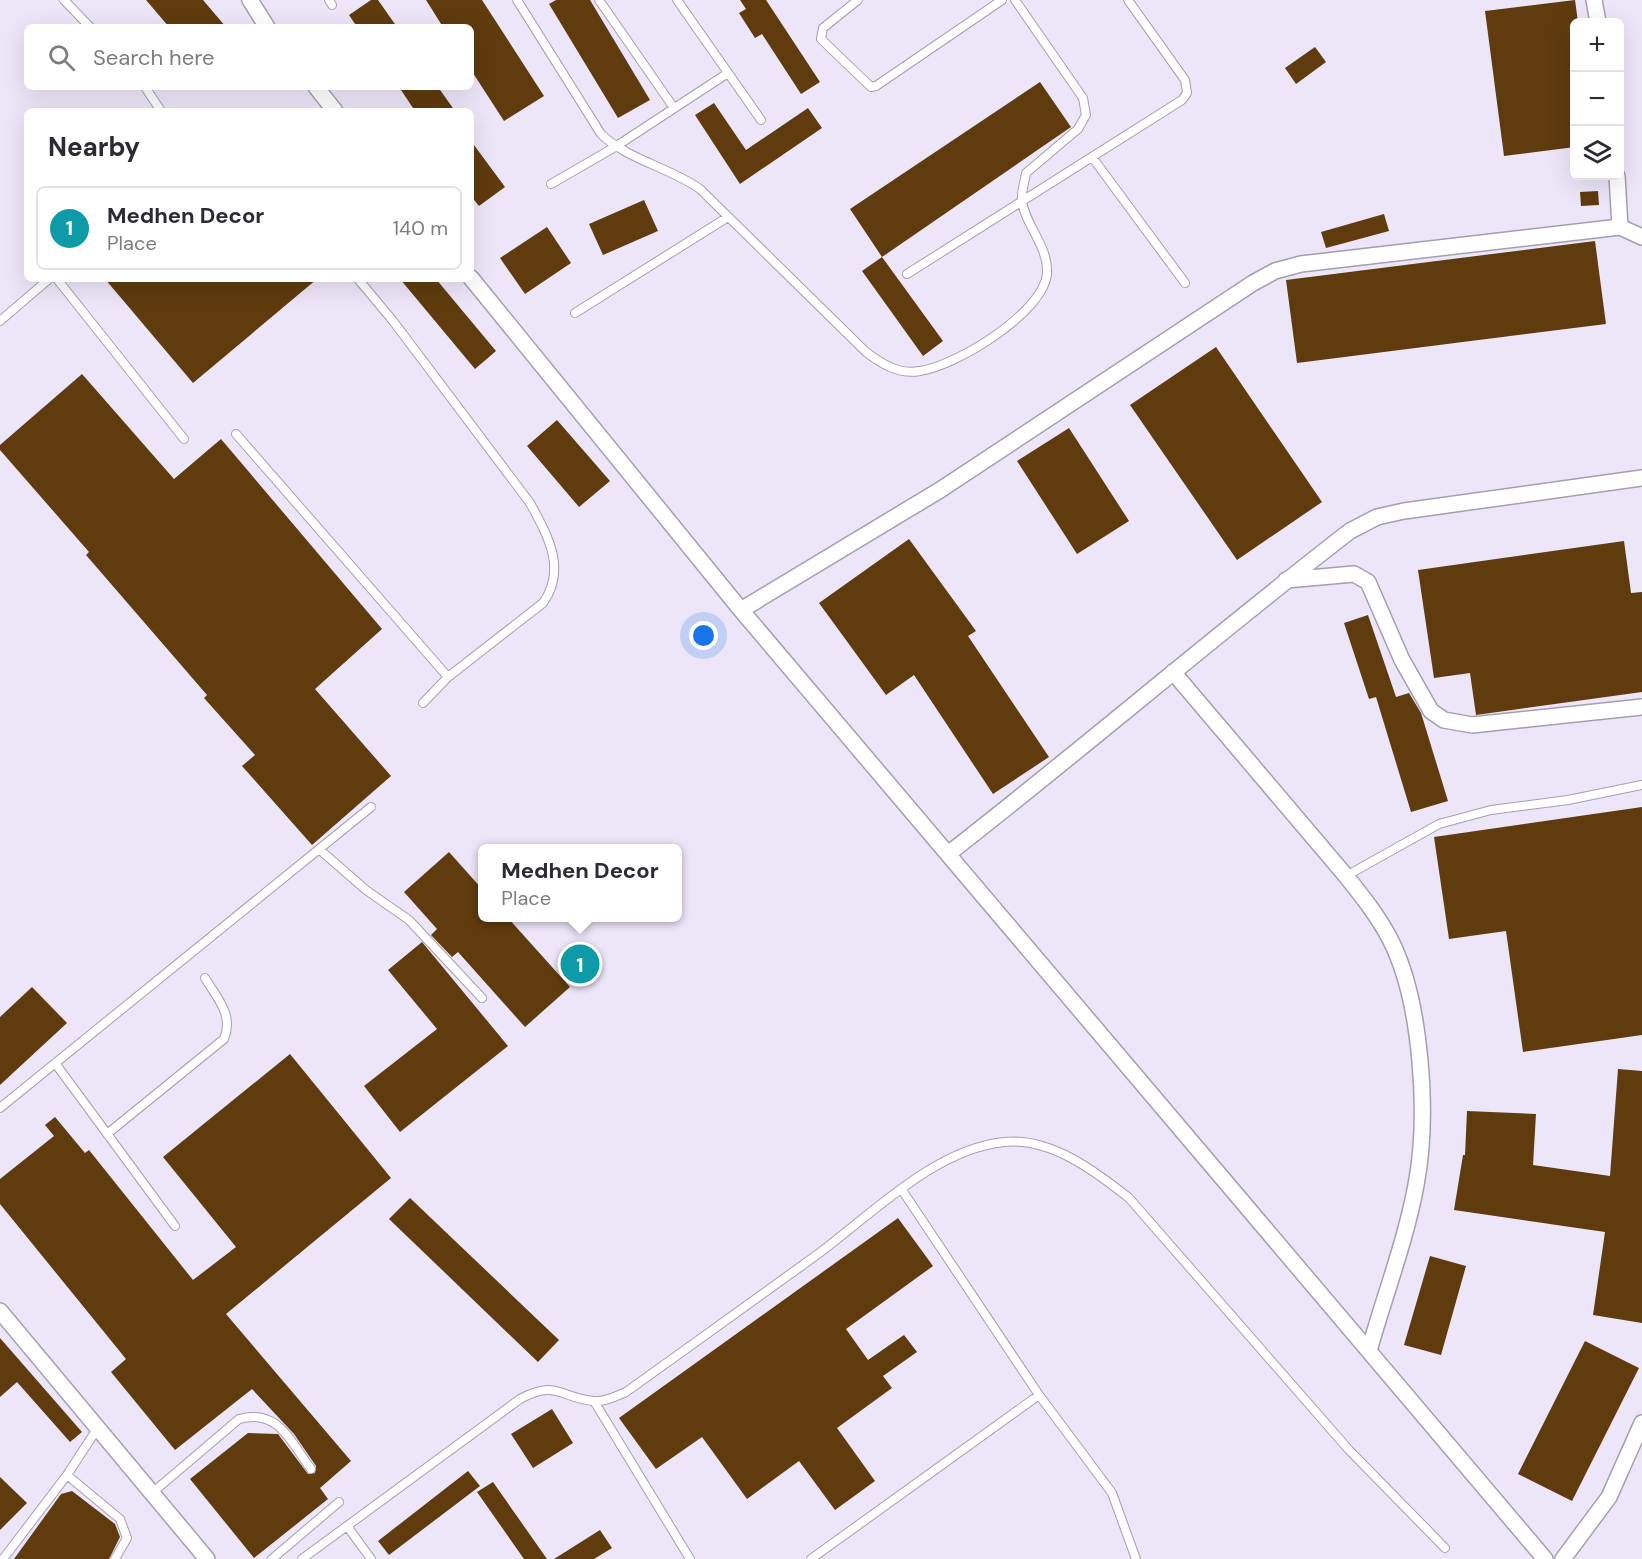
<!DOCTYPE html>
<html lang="en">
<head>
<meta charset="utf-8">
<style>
  :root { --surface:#fff; --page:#f7f7f7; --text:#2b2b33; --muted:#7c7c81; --line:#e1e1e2; --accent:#2563eb }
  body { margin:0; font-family:"DM Sans",sans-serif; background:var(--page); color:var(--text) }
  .controls { position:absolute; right:18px; top:18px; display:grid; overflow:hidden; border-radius:9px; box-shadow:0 6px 24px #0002 }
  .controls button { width:54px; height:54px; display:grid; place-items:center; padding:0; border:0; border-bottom:2px solid var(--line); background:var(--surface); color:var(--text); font:30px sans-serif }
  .you { position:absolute; left:704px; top:636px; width:21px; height:21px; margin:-15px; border:4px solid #fff; border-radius:50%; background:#1a73e8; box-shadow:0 0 0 9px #1a73e833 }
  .badge { display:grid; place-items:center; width:39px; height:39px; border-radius:50%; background:var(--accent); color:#fff; font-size:20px; font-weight:700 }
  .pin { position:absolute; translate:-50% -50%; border:3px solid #fff; box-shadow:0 2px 6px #0006 }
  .popup { position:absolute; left:478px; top:844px; width:204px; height:78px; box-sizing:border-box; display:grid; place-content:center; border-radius:9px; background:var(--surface); filter:drop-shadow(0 2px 4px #0005); font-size:20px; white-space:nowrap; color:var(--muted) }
  .popup b { font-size:22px; color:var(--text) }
  .popup::after { content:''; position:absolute; left:50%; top:100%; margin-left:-12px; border:12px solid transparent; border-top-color:var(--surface) }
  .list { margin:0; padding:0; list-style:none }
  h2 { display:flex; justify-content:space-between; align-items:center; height:78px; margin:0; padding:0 24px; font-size:26px }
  h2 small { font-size:20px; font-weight:400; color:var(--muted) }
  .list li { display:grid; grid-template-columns:39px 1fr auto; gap:18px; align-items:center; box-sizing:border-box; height:84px; margin:0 12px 12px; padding:0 12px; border:2px solid var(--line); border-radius:9px }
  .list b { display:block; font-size:22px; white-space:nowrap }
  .list p { margin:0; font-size:20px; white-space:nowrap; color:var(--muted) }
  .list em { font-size:20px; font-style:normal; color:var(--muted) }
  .icon { flex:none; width:33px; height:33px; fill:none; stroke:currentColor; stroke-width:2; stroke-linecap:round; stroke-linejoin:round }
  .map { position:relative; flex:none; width:1642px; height:1559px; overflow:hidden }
  .search { position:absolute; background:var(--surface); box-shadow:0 6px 24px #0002; left:24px; top:24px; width:450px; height:66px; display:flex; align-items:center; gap:15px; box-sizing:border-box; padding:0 21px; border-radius:9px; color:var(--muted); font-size:22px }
  .panel { position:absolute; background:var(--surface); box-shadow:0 6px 24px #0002; left:24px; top:108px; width:450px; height:174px; border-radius:9px }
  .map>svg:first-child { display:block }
</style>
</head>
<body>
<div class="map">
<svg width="1642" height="1559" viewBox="0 0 1642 1559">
  <rect width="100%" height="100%" fill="#ede6f9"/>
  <!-- building -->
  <path fill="#5f3b0e" d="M 146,0 L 203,0 L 226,27 L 169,27 Z
    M 371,0 L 378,0 L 397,27 L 357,27 L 349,15 Z
    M 426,0 L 482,0 L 544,96 L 504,121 L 471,70 L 471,27 L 443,27 Z
    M 556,0 L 590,0 L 650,100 L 618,118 L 549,4 Z
    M 740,0 L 766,0 L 820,82 L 801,94 L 762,34 L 755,38 L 739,13 L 746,9 Z
    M 1575,0 L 1578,22 L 1575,22 L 1575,147 L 1504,156 L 1485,11 Z
    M 1315,47 L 1326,62 L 1296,84 L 1285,68 Z
    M 1040,82 L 1071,127 L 882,257 L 850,209 Z
    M 399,87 L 438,87 L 455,111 L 415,111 Z
    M 714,103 L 746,150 L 808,108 L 822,128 L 740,184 L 695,115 Z
    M 471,141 L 505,187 L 479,206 L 471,196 Z
    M 1598,191 L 1599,205 L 1581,206 L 1580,192 Z
    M 644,200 L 658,231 L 603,255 L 589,224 Z
    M 1384,214 L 1389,231 L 1326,248 L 1321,232 Z
    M 547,227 L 571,263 L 525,294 L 500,258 Z
    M 1595,241 L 1606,324 L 1297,363 L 1286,280 Z
    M 882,257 L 943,341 L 923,356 L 862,271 Z
    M 105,279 L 317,279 L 193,383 Z
    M 400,279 L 436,279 L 496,351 L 475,369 Z
    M 1216,347 L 1322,502 L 1237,560 L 1130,405 Z
    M 82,374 L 174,479 L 221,439 L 382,629 L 315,689 L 391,776 L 312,845 L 242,766 L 255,755 L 204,698 L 207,695 L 86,555 L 89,552 L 0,450 L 0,445 Z
    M 557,420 L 610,481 L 579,507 L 527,446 Z
    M 1069,428 L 1129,521 L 1077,554 L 1017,461 Z
    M 909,539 L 976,631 L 968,636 L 1049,757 L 993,794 L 914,675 L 886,695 L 819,603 Z
    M 1624,541 L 1631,593 L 1642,592 L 1642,692 L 1476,715 L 1470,673 L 1434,678 L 1418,570 Z
    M 1368,615 L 1396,697 L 1409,693 L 1421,713 L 1448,801 L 1411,812 L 1376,697 L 1369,699 L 1344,623 Z
    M 1642,807 L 1642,1035 L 1523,1052 L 1506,931 L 1449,939 L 1434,837 Z
    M 449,852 L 483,890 L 483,918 L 508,918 L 570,987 L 525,1027 L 458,952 L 452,957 L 431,935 L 437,929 L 404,892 Z
    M 422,942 L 508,1046 L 400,1132 L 364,1086 L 437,1029 L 388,970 Z
    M 32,987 L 67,1023 L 0,1085 L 0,1017 Z
    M 290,1054 L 391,1178 L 226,1314 L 351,1461 L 320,1488 L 328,1499 L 254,1558 L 190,1479 L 248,1433 L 278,1434 L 308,1474 L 315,1473 L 316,1466 L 294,1434 L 252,1389 L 175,1450 L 111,1372 L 126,1359 L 0,1204 L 0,1179 L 54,1136 L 45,1125 L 55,1117 L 85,1153 L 89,1150 L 193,1280 L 236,1247 L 163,1157 Z
    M 1618,1069 L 1642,1071 L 1642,1323 L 1593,1315 L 1605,1232 L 1454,1210 L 1463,1155 L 1465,1155 L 1467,1111 L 1536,1114 L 1533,1165 L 1610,1176 Z
    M 410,1198 L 559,1340 L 538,1362 L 389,1219 Z
    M 898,1218 L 933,1266 L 846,1329 L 868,1360 L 904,1335 L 917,1352 L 883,1376 L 892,1388 L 837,1428 L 875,1481 L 835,1510 L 799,1461 L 747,1499 L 702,1437 L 656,1469 L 619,1418 Z
    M 1430,1256 L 1466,1266 L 1441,1355 L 1404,1345 Z
    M 0,1338 L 82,1432 L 70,1442 L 17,1382 L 0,1397 Z
    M 1585,1341 L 1639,1368 L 1572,1501 L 1518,1474 Z
    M 552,1409 L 573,1443 L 533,1468 L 511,1434 Z
    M 468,1471 L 480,1486 L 389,1555 L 378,1541 Z
    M 0,1477 L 27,1503 L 0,1530 Z
    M 493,1482 L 547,1559 L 524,1559 L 477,1492 Z
    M 72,1491 L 115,1524 L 120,1537 L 109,1559 L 14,1559 L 61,1494 Z
    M 600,1530 L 612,1548 L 594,1559 L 554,1559 Z"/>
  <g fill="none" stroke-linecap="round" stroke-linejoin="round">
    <defs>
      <path id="lane" d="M 64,0 L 90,27
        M 329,0 L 332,5
        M 517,0 L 601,134 C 628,160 669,167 700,189 L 866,352 C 882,364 899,375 920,371 C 956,366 1043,313 1047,274 C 1049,246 1024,224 1022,200 C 1021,192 1025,181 1026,173 L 1078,129 L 1086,115 L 1083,98 L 1015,0
        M 599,0 L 674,108
        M 677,0 L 761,120
        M 858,0 L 823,28 L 821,39 L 871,87 L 876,86 L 1002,0
        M 145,87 L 161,111
        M 1092,157 L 1185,283
        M 551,184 L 615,147 L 728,73
        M 907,274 L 1182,100 L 1187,93 L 1185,80 L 1128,0
        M 57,279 L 184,439
        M 358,279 L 393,321 L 530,503 C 548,536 567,569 543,603 L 448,677 L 423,703
        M 575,313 L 728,217
        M 0,321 L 49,279
        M 236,434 L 448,677
        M 319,849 L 366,890 L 409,920 L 482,998
        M 1346,876 L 1439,824 L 1491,810 L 1568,800 L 1642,785
        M 55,1063 L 175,1226
        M 0,1108 L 371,807
        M 107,1134 L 224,1039 C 234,1015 217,998 205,978
        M 902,1190 L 1039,1395
        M 594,1401 L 690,1559
        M 67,1475 L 120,1519 L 127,1538 L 115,1559
        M 152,1493 L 239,1419 C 278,1408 290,1441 311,1469
        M 347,1526 L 371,1559
        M 3,1559 L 67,1475 L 97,1429
        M 272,1559 L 339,1502
        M 302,1559 L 520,1399 C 557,1379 560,1398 594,1401 C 605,1402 616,1396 626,1392 C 690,1346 755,1300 818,1254 C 872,1214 935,1149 1004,1142 C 1050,1137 1095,1171 1129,1198 L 1349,1450 L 1445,1548
        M 811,1559 L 1039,1395 L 1112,1493 L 1136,1559"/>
      <path id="street" d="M 250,0 L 267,27
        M 1594,0 L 1598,22
        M 316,87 L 335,111
        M 1617,176 L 1620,227 L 1642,237
        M 471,278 L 741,610 L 1545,1559
        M 1286,580 L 1354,574 L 1368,582 L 1402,660 L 1431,711 L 1444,720 L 1472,725 L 1642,707
        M 741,610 L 940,490 L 1253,283 L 1275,271 L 1301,264 L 1620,227
        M 1173,672 L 1346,876 C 1362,896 1378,916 1390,939 C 1422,1001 1429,1117 1416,1185 C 1406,1240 1384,1297 1369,1351
        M 948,854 C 1083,749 1214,636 1350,531 L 1377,517 L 1404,511 L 1642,478
        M 0,1311 L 207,1559
        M 1563,1559 L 1609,1497 L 1642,1423"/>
    </defs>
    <!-- lane casing -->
    <use href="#lane" stroke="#a59eaf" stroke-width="10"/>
    <!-- street casing -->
    <use href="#street" stroke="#a59eaf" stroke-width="18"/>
    <!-- lane -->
    <use href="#lane" stroke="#fff" stroke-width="8"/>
    <!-- street -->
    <use href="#street" stroke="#fff" stroke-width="15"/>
  </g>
</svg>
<div class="controls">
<button>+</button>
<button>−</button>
<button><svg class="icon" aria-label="layers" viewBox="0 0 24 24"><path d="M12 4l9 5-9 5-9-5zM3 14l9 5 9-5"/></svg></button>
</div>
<div class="you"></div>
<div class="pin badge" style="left:580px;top:964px;background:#0f9aa8">1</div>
<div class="popup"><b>Medhen Decor</b>Place</div>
<div class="search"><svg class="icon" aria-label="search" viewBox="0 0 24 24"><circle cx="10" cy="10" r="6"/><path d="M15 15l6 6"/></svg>Search here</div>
<section class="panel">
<h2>Nearby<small></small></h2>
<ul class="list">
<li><span class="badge" style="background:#0f9aa8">1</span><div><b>Medhen Decor</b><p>Place</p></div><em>140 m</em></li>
</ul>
</section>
</div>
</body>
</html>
